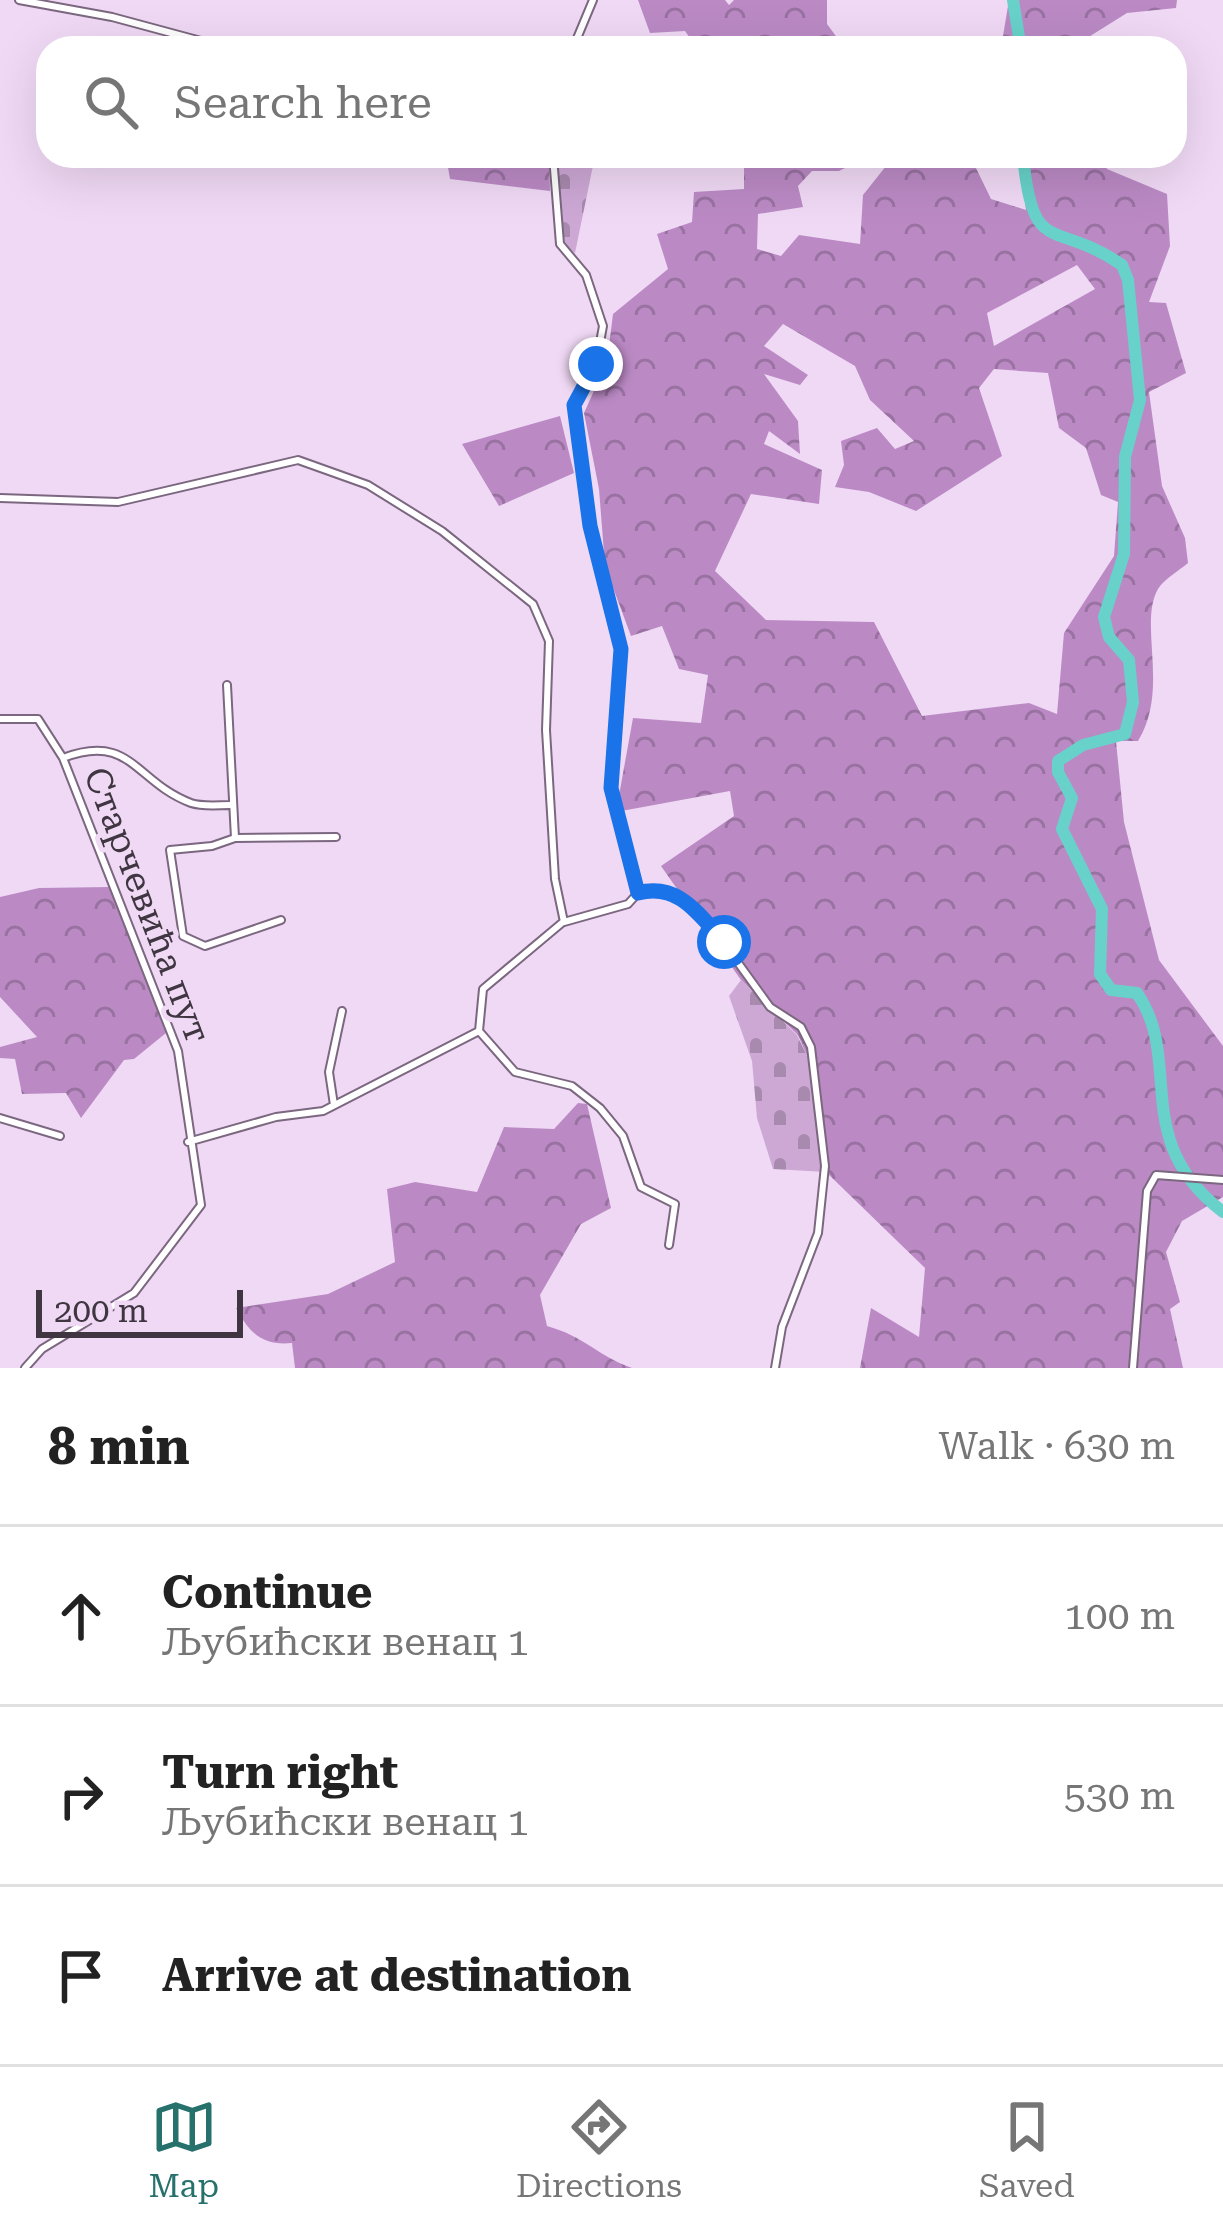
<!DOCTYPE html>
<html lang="en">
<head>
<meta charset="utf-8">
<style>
  :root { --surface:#fff; --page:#f6f6f6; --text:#222; --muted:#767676; --line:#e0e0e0; --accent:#27716c }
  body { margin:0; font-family:"Roboto Serif",serif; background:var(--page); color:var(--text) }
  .scale { position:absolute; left:36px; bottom:30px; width:207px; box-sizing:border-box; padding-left:12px; border:6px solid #3f3641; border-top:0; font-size:33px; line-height:42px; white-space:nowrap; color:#3f3641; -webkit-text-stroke:9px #f0d9f5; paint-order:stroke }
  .stop { position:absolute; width:36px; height:36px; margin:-27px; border:9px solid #1a73e8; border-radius:50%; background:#fff }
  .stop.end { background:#1a73e8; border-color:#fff; box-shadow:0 3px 12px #0008 }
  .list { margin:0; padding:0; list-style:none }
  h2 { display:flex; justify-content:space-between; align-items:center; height:156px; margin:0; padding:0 48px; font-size:51px }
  h2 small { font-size:39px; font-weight:400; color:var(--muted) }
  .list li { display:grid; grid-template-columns:78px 1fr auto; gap:36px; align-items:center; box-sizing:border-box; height:180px; padding:0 48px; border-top:3px solid var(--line) }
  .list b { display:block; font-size:45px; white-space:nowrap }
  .list p { margin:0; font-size:39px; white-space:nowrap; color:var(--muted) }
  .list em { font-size:39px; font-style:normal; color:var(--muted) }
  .icon { flex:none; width:66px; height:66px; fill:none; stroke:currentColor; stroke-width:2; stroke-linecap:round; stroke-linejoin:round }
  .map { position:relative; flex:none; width:1223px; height:1368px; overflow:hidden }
  .search { position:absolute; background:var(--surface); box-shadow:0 12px 48px #0002; left:36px; right:36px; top:36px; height:132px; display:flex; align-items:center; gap:30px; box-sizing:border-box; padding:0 42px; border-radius:36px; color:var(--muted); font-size:45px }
  .sheet { height:696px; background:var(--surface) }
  nav { display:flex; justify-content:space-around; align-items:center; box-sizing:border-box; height:168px; border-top:3px solid var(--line); background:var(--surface); font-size:33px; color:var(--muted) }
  nav a { display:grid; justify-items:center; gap:6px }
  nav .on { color:var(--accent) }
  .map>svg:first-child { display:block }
</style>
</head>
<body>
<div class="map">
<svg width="1223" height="1368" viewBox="0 0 1223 1368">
  <defs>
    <pattern id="forest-crowns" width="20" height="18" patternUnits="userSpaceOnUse" patternTransform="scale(3)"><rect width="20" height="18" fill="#bb8ac5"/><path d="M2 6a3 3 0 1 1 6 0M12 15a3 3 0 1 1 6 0" fill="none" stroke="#9972a2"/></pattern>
    <pattern id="cemetery-stones" width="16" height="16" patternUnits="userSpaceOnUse" patternTransform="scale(3)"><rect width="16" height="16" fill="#cda8d5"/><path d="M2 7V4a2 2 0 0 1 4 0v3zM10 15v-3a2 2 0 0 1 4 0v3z" fill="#a88aae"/></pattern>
  </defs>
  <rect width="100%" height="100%" fill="#f0d9f5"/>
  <!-- forest -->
  <path fill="url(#forest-crowns)" fill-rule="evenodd" d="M 638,0 L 725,0 L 729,5 L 734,0 L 827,0 L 827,24 L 841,43 L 876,39 L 887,48 L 697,48 L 685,31 L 650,33 Z
    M 1009,0 L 1177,0 L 1176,8 L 1127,13 L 1071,48 L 1001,48 Z
    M 446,156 L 549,156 L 550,191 L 450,179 Z
    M 744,156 L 869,156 L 839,171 L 812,171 L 798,186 L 803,207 L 758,214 L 757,249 L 781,256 L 799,235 L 860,244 L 863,195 L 894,156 L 979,156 L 975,166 L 991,199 L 1026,210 L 1019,156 L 1101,156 L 1107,169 L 1167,194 L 1170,246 L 1149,302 L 1166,303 L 1186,373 L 1149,392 L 1162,486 L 1185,538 L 1188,563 C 1180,570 1164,579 1158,589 C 1138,624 1170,689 1138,741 L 1116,741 L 1124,822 L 1159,960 L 1223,1046 L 1223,1197 L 1182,1221 L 1166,1252 L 1180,1302 L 1170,1309 L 1183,1368 L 860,1368 L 871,1308 L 919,1337 L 925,1268 L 826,1172 L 808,1058 L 798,1035 L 741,980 L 661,866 L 734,816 L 730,791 L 616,812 L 633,718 L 701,723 L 708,675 L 679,669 L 662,626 L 631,636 L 605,566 L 599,489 L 584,413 L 607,362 L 613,314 L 668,269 L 657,234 L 692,222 L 694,192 L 744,189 ZM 1077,265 L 1095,289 L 994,346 L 987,313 ZM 783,324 L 855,366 L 870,400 L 914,441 L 895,449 L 877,428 L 841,441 L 844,465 L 835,487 L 869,492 L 916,511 L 1002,456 L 979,388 L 994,369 L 1048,373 L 1059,428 L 1086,448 L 1101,495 L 1118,502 L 1114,556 L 1064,633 L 1057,714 L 1029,703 L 922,716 L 874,622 L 766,620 L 715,571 L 751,494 L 819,504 L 822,470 L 764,444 L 769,431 L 800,454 L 798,421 L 764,374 L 800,385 L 808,375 L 764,346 Z
    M 560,416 L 574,473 L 499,506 L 462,444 Z
    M 110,887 L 166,1033 L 134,1059 L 124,1060 L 81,1118 L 66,1093 L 22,1094 L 15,1059 L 0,1058 L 0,1047 L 37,1037 L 0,997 L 0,897 L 39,888 Z
    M 578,1103 L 587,1104 L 611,1208 L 581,1224 L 540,1295 L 547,1326 C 586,1337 596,1355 632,1368 L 295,1368 L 292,1343 C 263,1346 249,1333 236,1308 L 328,1294 L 395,1262 L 387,1189 L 415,1182 L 477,1192 L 504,1127 L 554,1129 Z"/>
  <!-- cemetery -->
  <path fill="url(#cemetery-stones)" d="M 558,156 L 595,156 L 575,253 L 561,243 Z
    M 741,980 L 797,1035 L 808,1058 L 826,1172 L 773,1169 L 757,1118 L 752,1061 L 729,996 Z"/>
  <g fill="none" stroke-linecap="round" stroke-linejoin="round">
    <!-- river -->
    <path stroke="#68d2ca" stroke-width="12" d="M 1013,0 L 1019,37 L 1014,48
      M 1023,156 C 1033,260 1054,218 1122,265 L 1128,280 L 1140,400 L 1125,457 L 1124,554 L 1104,617 L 1109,637 L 1129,660 L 1133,702 L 1125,734 L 1083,745 L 1058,761 L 1058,772 L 1072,798 L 1062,829 L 1102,909 L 1100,974 L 1111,990 L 1137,993 C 1184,1061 1129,1140 1223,1212"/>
    <defs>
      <path id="minor" d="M 19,0 L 112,17 L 227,48
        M 573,48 L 593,0
        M 553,156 L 560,244 L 586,275 L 603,326 L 596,364 L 574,405 L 590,526 L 621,649 L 611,788 L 638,893 L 658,890 L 679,896 L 723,942 L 770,1007 L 801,1027 L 811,1047 L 825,1166 L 818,1233 L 782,1327 L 775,1368
        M 0,498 L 118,502 L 298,460 L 368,485 L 442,531 L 533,604 L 549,641 L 546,730 L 555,879 L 564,922
        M 227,685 L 235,838 L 212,846 L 170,850 L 183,936 L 205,946 L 281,920
        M 0,719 L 38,719 L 63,758 L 178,1051 L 201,1205 L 134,1293 L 42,1349 L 25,1368
        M 63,758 C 131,732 135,782 191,803 C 203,807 218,805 230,805
        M 235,838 L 336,837
        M 564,922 L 628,904 L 637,894
        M 479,1031 L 515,1072 L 572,1086 L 600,1108 L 623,1136 L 641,1187 L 675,1204 L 669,1245
        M 479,1031 L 483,989 L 563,922
        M 334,1105 L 329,1072 L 342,1011
        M 0,1118 L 60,1136
        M 188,1142 L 276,1117 L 323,1111 L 479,1031
        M 1133,1368 L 1147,1191 L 1156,1175 L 1223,1180"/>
    </defs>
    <!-- minor casing -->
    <use href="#minor" stroke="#7b677f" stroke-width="10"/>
    <!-- minor -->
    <use href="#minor" stroke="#fff" stroke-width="6"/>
  </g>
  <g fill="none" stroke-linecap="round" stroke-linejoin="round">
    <!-- route -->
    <path stroke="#1a73e8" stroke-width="15" d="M 596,364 L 574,405 L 590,526 L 621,649 L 611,788 L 638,893 C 679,882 699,915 724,942"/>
  </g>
  <g text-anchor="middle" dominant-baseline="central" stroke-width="10" stroke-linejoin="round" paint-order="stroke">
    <!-- street labels -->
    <g font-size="36" fill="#3f3641" stroke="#f0d9f5">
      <text transform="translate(147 905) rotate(69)">Старчевића пут</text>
    </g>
  </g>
</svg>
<div class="scale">200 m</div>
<div class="stop" style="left:724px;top:942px"></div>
<div class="stop end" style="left:596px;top:364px"></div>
<div class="search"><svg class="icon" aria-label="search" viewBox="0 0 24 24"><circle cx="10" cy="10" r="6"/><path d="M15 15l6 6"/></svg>Search here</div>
</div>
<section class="sheet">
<h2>8 min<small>Walk · 630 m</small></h2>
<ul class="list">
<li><svg class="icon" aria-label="ahead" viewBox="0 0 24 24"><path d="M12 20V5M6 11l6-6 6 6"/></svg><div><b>Continue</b><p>Љубићски венац 1</p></div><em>100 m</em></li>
<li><svg class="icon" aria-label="right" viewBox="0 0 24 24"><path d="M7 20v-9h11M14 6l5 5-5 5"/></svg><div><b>Turn right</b><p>Љубићски венац 1</p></div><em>530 m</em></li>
<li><svg class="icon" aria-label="arrive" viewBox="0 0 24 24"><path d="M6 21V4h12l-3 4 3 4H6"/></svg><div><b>Arrive at destination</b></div></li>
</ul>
</section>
<nav>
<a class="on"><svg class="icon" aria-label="map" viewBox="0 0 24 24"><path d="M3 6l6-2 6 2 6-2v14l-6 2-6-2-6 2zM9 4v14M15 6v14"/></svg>Map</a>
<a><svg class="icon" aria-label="directions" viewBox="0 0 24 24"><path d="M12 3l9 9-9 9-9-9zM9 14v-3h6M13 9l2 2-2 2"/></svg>Directions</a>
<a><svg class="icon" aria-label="saved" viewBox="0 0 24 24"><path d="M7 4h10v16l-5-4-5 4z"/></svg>Saved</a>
</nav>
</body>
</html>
